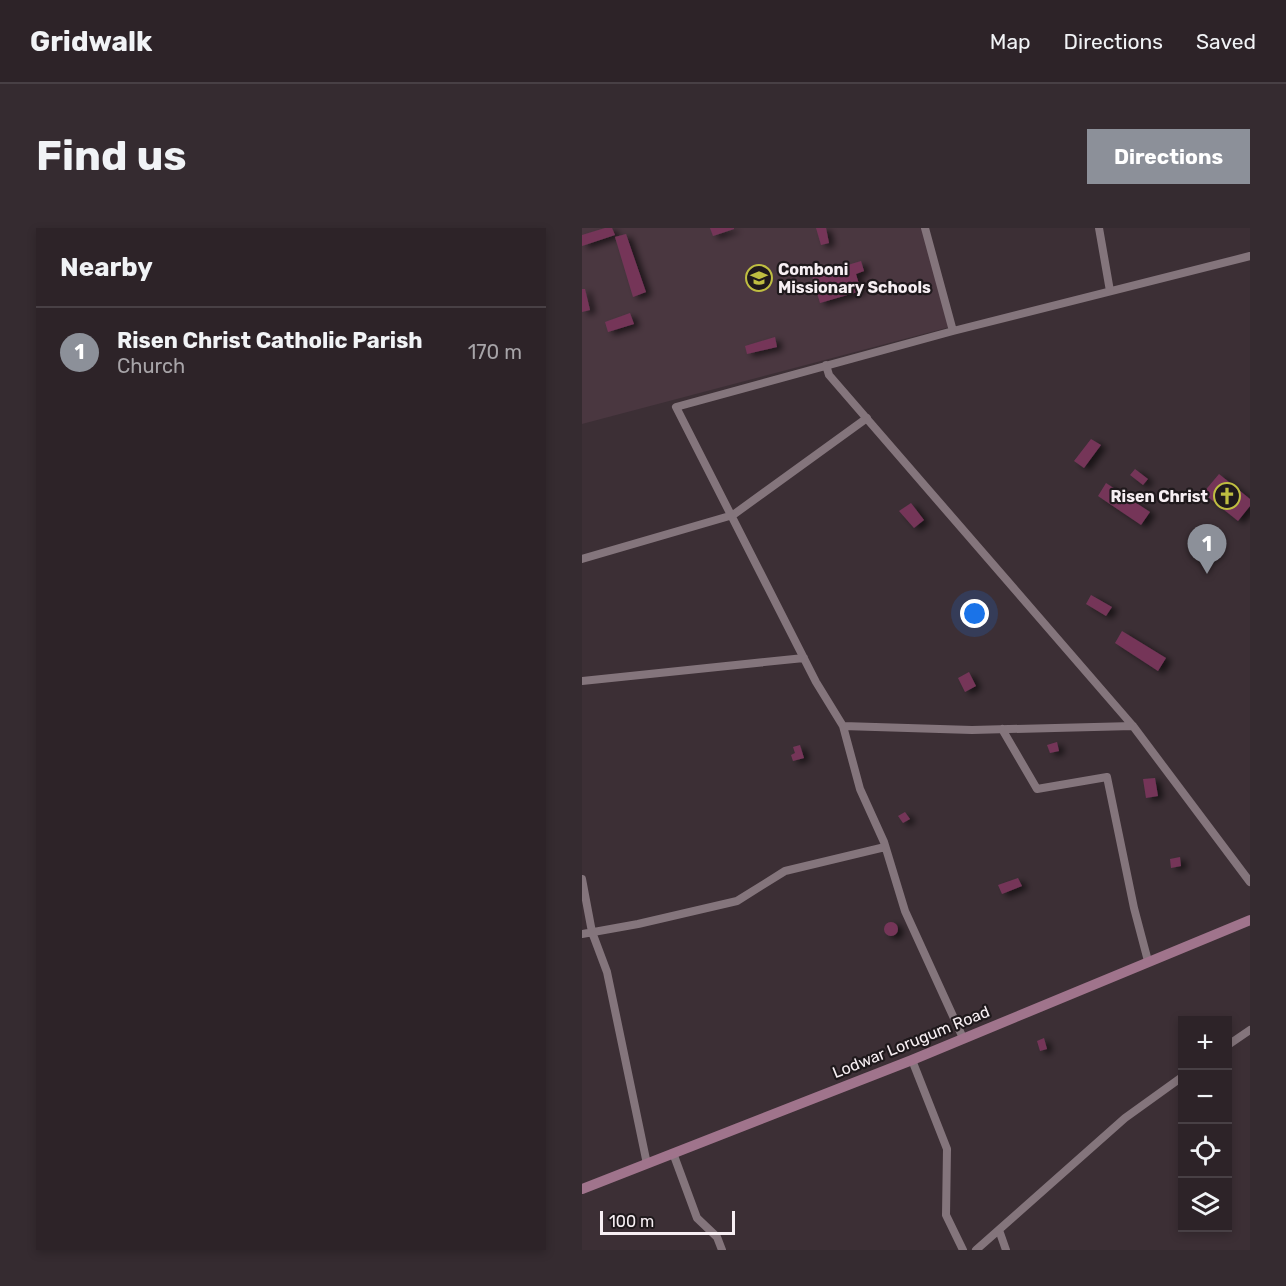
<!DOCTYPE html>
<html lang="en">
<head>
<meta charset="utf-8">
<style>
  :root { --surface:#2d2328; --page:#352b30; --text:#f1f3f6; --muted:#a7a4a8; --line:#484045; --accent:#8c9099 }
  body { margin:0; font-family:Rubik,sans-serif; background:var(--page); color:var(--text) }
  .controls { position:absolute; right:18px; bottom:18px; display:grid; overflow:hidden; border-radius:0px; box-shadow:0 3px 9px #0003 }
  .controls button { width:54px; height:54px; display:grid; place-items:center; padding:0; border:0; border-bottom:2px solid var(--line); background:var(--surface); color:var(--text); font:30px sans-serif }
  .scale { position:absolute; left:18px; bottom:15px; width:135px; box-sizing:border-box; padding-left:6px; border:3px solid #f7eff3; border-top:0; font-size:16px; line-height:21px; white-space:nowrap; color:#f7eff3; -webkit-text-stroke:4px #1f191c; paint-order:stroke }
  .you { position:absolute; left:393px; top:386px; width:21px; height:21px; margin:-15px; border:4px solid #fff; border-radius:50%; background:#1a73e8; box-shadow:0 0 0 9px #1a73e833 }
  .badge { display:grid; place-items:center; width:39px; height:39px; border-radius:50%; background:var(--accent); color:#fff; font-size:20px; font-weight:700 }
  .pin { position:absolute; translate:-50% -50px; filter:drop-shadow(0 2px 3px #0008) }
  .pin::after { content:''; position:absolute; top:32px; width:21px; height:18px; background:inherit; clip-path:polygon(0 0,100% 0,50% 100%) }
  .list { margin:0; padding:0; list-style:none }
  h2 { display:flex; justify-content:space-between; align-items:center; height:78px; margin:0; padding:0 24px; font-size:26px }
  h2 small { font-size:20px; font-weight:400; color:var(--muted) }
  .list li { display:grid; grid-template-columns:39px 1fr auto; gap:18px; align-items:center; box-sizing:border-box; height:90px; padding:0 24px; border-top:2px solid var(--line) }
  .list b { display:block; font-size:22px; white-space:nowrap }
  .list p { margin:0; font-size:20px; white-space:nowrap; color:var(--muted) }
  .list em { font-size:20px; font-style:normal; color:var(--muted) }
  .icon { flex:none; width:33px; height:33px; fill:none; stroke:currentColor; stroke-width:2; stroke-linecap:round; stroke-linejoin:round }
  .map { position:relative; flex:none; width:668px; height:1022px; overflow:hidden; border-radius:0px }
  header { display:flex; align-items:center; gap:36px; box-sizing:border-box; height:84px; padding:0 30px; background:var(--surface); border-bottom:2px solid var(--line) }
  header strong { font-size:28px }
  nav { display:flex; gap:33px; margin-inline-start:auto; font-size:21px }
  .intro { display:flex; align-items:center; justify-content:space-between; box-sizing:border-box; height:144px; padding:0 36px }
  h1 { margin:0; font-size:42px }
  .button { padding:15px 27px; border-radius:0px; background:var(--accent); color:#fff; font-size:21px; font-weight:700 }
  main { display:flex; gap:36px; padding:0 36px }
  aside { flex:1; background:var(--surface); border-radius:0px; box-shadow:0 3px 9px #0003 }
  .map>svg:first-child { display:block }
</style>
</head>
<body>
<header>
<strong>Gridwalk</strong>
<nav><a>Map</a><a>Directions</a><a>Saved</a></nav>
</header>
<div class="intro"><h1>Find us</h1><a class="button">Directions</a></div>
<main>
<aside>
<h2>Nearby<small></small></h2>
<ul class="list">
<li><span class="badge">1</span><div><b>Risen Christ Catholic Parish</b><p>Church</p></div><em>170 m</em></li>
</ul>
</aside>
<div class="map">
<svg width="668" height="1022" viewBox="0 0 668 1022">
  <defs>
    <filter id="shadow"><feDropShadow dx="5.5" dy="3" stdDeviation="3" flood-color="#0009"/></filter>
  </defs>
  <rect width="100%" height="100%" fill="#3c2f35"/>
  <!-- built -->
  <path fill="#4a3740" d="M 0,0 L 341,0 L 368,99 L 0,196 Z"/>
  <!-- building -->
  <path fill="#743659" filter="url(#shadow)" d="M 23,0 L 30,0 L 33,7 L 0,18 L 0,7 Z
    M 128,0 L 152,0 L 152,1 L 131,8 Z
    M 234,0 L 244,0 L 247,15 L 239,17 Z
    M 44,6 L 64,64 L 51,69 L 33,9 Z
    M 279,33 L 282,43 L 274,46 L 279,63 L 238,75 L 230,48 Z
    M 0,61 L 3,61 L 8,82 L 0,84 Z
    M 48,85 L 52,96 L 26,104 L 23,94 Z
    M 193,109 L 195,119 L 165,126 L 163,118 Z
    M 509,211 L 519,217 L 502,240 L 492,233 Z
    M 553,241 L 566,251 L 561,257 L 548,247 Z
    M 637,246 L 668,271 L 668,278 L 656,293 L 621,265 Z
    M 524,255 L 568,284 L 559,297 L 516,268 Z
    M 329,275 L 342,292 L 332,300 L 317,283 Z
    M 509,367 L 530,379 L 524,388 L 504,376 Z
    M 540,403 L 584,430 L 576,443 L 533,415 Z
    M 387,444 L 394,458 L 383,464 L 376,450 Z
    M 475,514 L 477,523 L 468,525 L 465,517 Z
    M 218,517 L 222,530 L 211,533 L 209,527 L 213,525 L 211,519 Z
    M 573,550 L 576,568 L 564,570 L 561,551 Z
    M 323,584 L 328,591 L 321,595 L 316,588 Z
    M 598,629 L 599,638 L 589,640 L 588,631 Z
    M 436,650 L 440,658 L 420,666 L 416,657 Z
    M302 701a7 7 0 1 1 14 0a7 7 0 1 1-14 0Z
    M 462,810 L 465,821 L 458,823 L 455,813 Z"/>
  <g fill="none" stroke-linecap="round" stroke-linejoin="round">
    <!-- minor -->
    <path stroke="#84757c" stroke-width="8" d="M 343,0 L 371,103
      M 517,0 L 528,63
      M 244,137 L 247,147 L 551,498 L 668,654
      M 0,331 L 151,287 L 285,190
      M 0,453 L 222,430
      M 261,498 L 278,561 L 302,614 L 323,683 L 381,810
      M 551,498 L 390,502 L 261,498 L 234,454 L 94,179 L 371,103 L 668,28
      M 420,501 L 455,561 L 525,549 L 552,680 L 566,733
      M 0,651 L 10,704 L 25,744 L 65,936
      M 0,706 L 56,696 L 155,673 L 203,643 L 303,619
      M 646,817 L 668,802
      M 330,832 L 365,921 L 364,987 L 381,1022
      M 91,925 L 115,990 L 135,1009 L 140,1022
      M 417,1002 L 424,1022
      M 394,1022 L 543,890 L 600,849"/>
    <!-- secondary -->
    <path stroke="#a0748c" stroke-width="10" d="M 0,961 L 330,832 L 668,692"/>
  </g>
  <!-- icons -->
  <defs>
    <symbol id="school-ring" viewBox="-11 -11 22 22"><circle r="9.5" fill="#1f191c" stroke="#bfbe41" stroke-width="1.5"/><path d="M0-5L7-2L0 1L-7-2ZM-4 1L0 2.5L4 1V4Q0 6-4 4Z" fill="#bfbe41"/></symbol>
    <symbol id="church-ring" viewBox="-11 -11 22 22"><circle r="9.5" fill="#1f191c" stroke="#bfbe41" stroke-width="1.5"/><path d="M-1.2-6h2.4v3.5h3.3v2.4h-3.3V6h-2.4V-.1h-3.3v-2.4h3.3Z" fill="#bfbe41"/></symbol>
  </defs>
  <g fill-rule="evenodd">
    <use href="#school-ring" x="162" y="35" width="30" height="30"/>
    <use href="#church-ring" x="630" y="253" width="30" height="30"/>
  </g>
  <g text-anchor="middle" dominant-baseline="central" stroke-width="4.5" stroke-linejoin="round" paint-order="stroke">
    <!-- poi labels -->
    <g font-size="16" font-weight="bold" fill="#f7eff3" stroke="#1f191c" text-anchor="start">
      <text x="196" y="41">Comboni<tspan x="196" dy="18">Missionary Schools</tspan></text>
      <text x="626" y="268" text-anchor="end">Risen Christ</text>
    </g>
    <!-- street labels -->
    <g font-size="16" fill="#f7eff3" stroke="#1f191c">
      <text transform="translate(329 814) rotate(-22)">Lodwar Lorugum Road</text>
    </g>
  </g>
</svg>
<div class="controls">
<button>+</button>
<button>−</button>
<button><svg class="icon" aria-label="locate" viewBox="0 0 24 24"><circle cx="12" cy="12" r="6"/><path d="M12 2v4M12 18v4M2 12h4M18 12h4"/></svg></button>
<button><svg class="icon" aria-label="layers" viewBox="0 0 24 24"><path d="M12 4l9 5-9 5-9-5zM3 14l9 5 9-5"/></svg></button>
</div>
<div class="scale">100 m</div>
<div class="you"></div>
<div class="pin badge" style="left:625px;top:346px">1</div>
</div>
</main>
</body>
</html>
